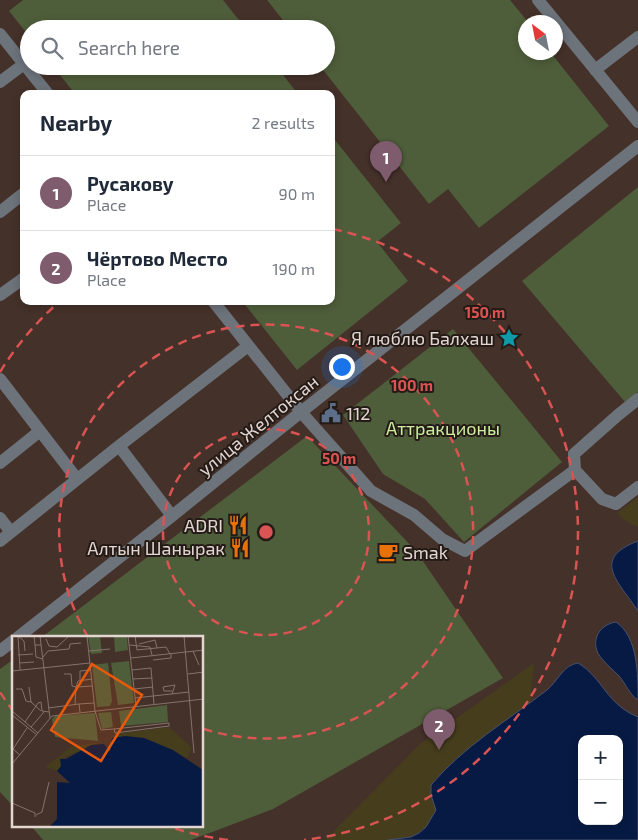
<!DOCTYPE html>
<html lang="en">
<head>
<meta charset="utf-8">
<style>
  :root { --surface:#fff; --page:#f6f6f7; --text:#1f2937; --muted:#747a83; --line:#e0e1e3; --accent:#7e5c6d }
  body { margin:0; font-family:"Exo 2",sans-serif; background:var(--page); color:var(--text) }
  .controls { position:absolute; right:15px; bottom:15px; display:grid; overflow:hidden; border-radius:10px; box-shadow:0 2px 8px #0003 }
  .controls button { width:45px; height:45px; display:grid; place-items:center; padding:0; border:0; border-bottom:1px solid var(--line); background:var(--surface); color:var(--text); font:25px sans-serif }
  .compass { position:absolute; left:518px; top:15px; width:45px; height:45px; border-radius:50%; background:var(--surface); box-shadow:0 2px 8px #0003; rotate:328deg }
  .you { position:absolute; left:341px; top:366px; width:18px; height:18px; margin:-12px; border:4px solid #fff; border-radius:50%; background:#1a73e8; box-shadow:0 0 0 8px #1a73e833 }
  .badge { display:grid; place-items:center; width:32px; height:32px; border-radius:50%; background:var(--accent); color:#fff; font-size:16px; font-weight:700 }
  .pin { position:absolute; translate:-50% -41px; filter:drop-shadow(0 1px 2px #0008) }
  .pin::after { content:''; position:absolute; top:26px; width:18px; height:15px; background:inherit; clip-path:polygon(0 0,100% 0,50% 100%) }
  .list { margin:0; padding:0; list-style:none }
  h2 { display:flex; justify-content:space-between; align-items:center; height:65px; margin:0; padding:0 20px; font-size:21px }
  h2 small { font-size:16px; font-weight:400; color:var(--muted) }
  .list li { display:grid; grid-template-columns:32px 1fr auto; gap:15px; align-items:center; box-sizing:border-box; height:75px; padding:0 20px; border-top:1px solid var(--line) }
  .list b { display:block; font-size:19px; white-space:nowrap }
  .list p { margin:0; font-size:16px; white-space:nowrap; color:var(--muted) }
  .list em { font-size:16px; font-style:normal; color:var(--muted) }
  .icon { flex:none; width:28px; height:28px; fill:none; stroke:currentColor; stroke-width:2; stroke-linecap:round; stroke-linejoin:round }
  .map { position:relative; flex:none; width:638px; height:840px; overflow:hidden }
  .search { position:absolute; background:var(--surface); box-shadow:0 2px 8px #0003; left:20px; top:20px; width:315px; height:55px; display:flex; align-items:center; gap:12px; box-sizing:border-box; padding:0 18px; border-radius:28px; color:var(--muted); font-size:19px }
  .panel { position:absolute; background:var(--surface); box-shadow:0 2px 8px #0003; left:20px; top:90px; width:315px; height:215px; border-radius:10px }
  .map>svg:first-child { display:block }
</style>
</head>
<body>
<div class="map">
<svg width="638" height="840" viewBox="0 0 638 840">
  <rect width="100%" height="100%" fill="#443129"/>
  <!-- green -->
  <path fill="#4e5d3a" d="M 23,0 L 223,0 L 246,29 L 29,29 L 29,36 L 9,11 Z
    M 267,0 L 510,0 L 528,22 L 526,22 L 526,52 L 551,53 L 609,126 L 479,228 L 448,189 L 429,204 L 320,66 L 326,66 L 326,29 L 290,29 Z
    M 53,66 L 276,66 L 298,94 L 75,94 Z
    M 331,135 L 401,223 L 377,242 L 408,281 L 297,370 L 242,301 L 331,301 Z
    M 638,187 L 638,392 L 625,402 L 522,281 Z
    M 453,329 L 562,462 L 464,542 L 425,499 L 383,474 L 343,415 Z
    M 307,436 L 416,551 L 503,678 L 273,809 L 191,840 L 43,840 L 31,826 L 202,826 L 202,638 L 42,637 Z
    M 14,659 L 14,807 L 0,792 L 0,669 Z"/>
  <!-- sand -->
  <path fill="#463d1d" d="M 638,497 L 638,527 L 624,520 L 617,513 Z
    M 534,663 L 530,704 C 495,728 459,752 431,785 L 431,795 L 436,810 L 426,827 L 411,837 L 388,840 L 325,840 L 420,744 Z"/>
  <!-- water -->
  <path fill="#071a43" stroke="#49526e" fill-rule="evenodd" d="M 638,541 L 638,611 C 619,582 590,559 638,541 Z
    M 616,622 C 638,637 638,674 638,700 C 629,694 626,684 619,676 C 613,670 607,665 602,659 C 589,644 597,625 616,622 Z
    M 578,663 C 603,678 606,704 638,717 L 638,840 L 388,840 L 411,837 L 419,833 L 426,827 L 436,810 L 431,795 L 431,785 C 464,746 507,721 547,690 C 558,681 563,665 578,663 ZM 582,739 L 619,739 L 619,821 L 582,821 Z"/>
  <g fill="none" stroke-linecap="round" stroke-linejoin="round">
    <!-- minor -->
    <path stroke="#6d737b" stroke-width="12" d="M 538,0 L 638,122
      M 0,34 L 48,94
      M 595,70 L 638,37
      M 0,82 L 24,64
      M 0,212 L 24,193
      M 0,295 L 24,278
      M 213,301 L 301,412 L 371,491 L 414,515 L 442,539 L 465,551 L 575,470
      M 0,379 L 77,479
      M 638,399 L 618,415 L 574,454 L 575,470 L 602,499 L 616,504 L 638,487
      M 119,446 L 248,346
      M 0,463 L 40,431
      M 0,518 L 11,532
      M 0,541 L 119,446 L 172,516
      M 17,638 L 172,516 L 301,412 L 638,146
      M 0,651 L 14,640"/>
  </g>
  <!-- distance rings -->
  <g fill="none" stroke="#d95452" stroke-width="2.5" stroke-dasharray="9 6">
    <circle cx="266" cy="532" r="103"/>
    <path d="M88 637A207 207 0 1 1 204 729"/>
    <path d="M228 840A310 310 0 0 1 170 827M14 712A310 310 0 0 1 0 692M0 372A310 310 0 0 1 59 302M333 229A310 310 0 0 1 304 840"/>
  </g>
  <!-- icons -->
  <defs>
    <symbol id="sight-bare" viewBox="-9 -9 18 18"><path d="M0-6L1.8-2.2L6-1.7L2.9 1.2L3.7 5.4L0 3.3L-3.7 5.4L-2.9 1.2L-6-1.7L-1.8-2.2Z" fill="#0f9aa8" stroke="#241b17" stroke-width="2.5" paint-order="stroke"/></symbol>
    <symbol id="civic-bare" viewBox="-9 -9 18 18"><path d="M-.6-6.5H3V-4.5H.6V-3L4-1V1h2V6H-6V1h2V-1L-.6-3ZM-1.2 2.5V6h2.4V2.5Z" fill="#5c6f8a" stroke="#241b17" stroke-width="2.5" paint-order="stroke"/></symbol>
    <symbol id="restaurant-bare" viewBox="-9 -9 18 18"><path d="M-5-6h1v4h1v-4h1v4h1v-4h1v5L-1.5 .5V6h-2V.5L-5-1ZM5-6V6H3V1.5H1.5Q1.5-4 5-6Z" fill="#e8710a" stroke="#241b17" stroke-width="2.5" paint-order="stroke"/></symbol>
    <symbol id="cafe-bare" viewBox="-9 -9 18 18"><path d="M-5.5-4.5H6V0H3Q3 3.5 0 3.5H-2.5Q-5.5 3.5-5.5 0ZM3-3.2v2h1.7v-2ZM-6 4.5H4V6H-6Z" fill="#e8710a" stroke="#241b17" stroke-width="2.5" paint-order="stroke"/></symbol>
  </defs>
  <g fill-rule="evenodd">
    <use href="#sight-bare" x="495" y="324" width="28" height="28"/>
    <use href="#civic-bare" x="317" y="399" width="28" height="28"/>
    <use href="#restaurant-bare" x="224" y="511" width="28" height="28"/>
    <use href="#restaurant-bare" x="226" y="534" width="28" height="28"/>
    <use href="#cafe-bare" x="374" y="538" width="28" height="28"/>
  </g>
  <g text-anchor="middle" dominant-baseline="central" stroke-width="4" stroke-linejoin="round" paint-order="stroke">
    <!-- poi labels -->
    <g font-size="18" fill="#e3d6d1" stroke="#241b17" text-anchor="end">
      <text x="494" y="338">Я люблю Балхаш</text>
      <text x="346" y="413" text-anchor="start">112</text>
      <text x="223" y="525">ADRI</text>
      <text x="225" y="548">Алтын Шанырак</text>
      <text x="403" y="552" text-anchor="start">Smak</text>
    </g>
    <!-- street labels -->
    <g font-size="18" fill="#e3d6d1" stroke="#241b17">
      <text transform="translate(258 425) rotate(-39)">улица Желтоксан</text>
    </g>
    <!-- park labels -->
    <g font-size="18" fill="#ccef9e" stroke="#241b17">
      <text x="443" y="428">Аттракционы</text>
    </g>
  </g>
  <!-- overview -->
  <g transform="translate(12 636)">
    <rect width="191" height="191" fill="#443129"/>
    <path d="M 76,0 L 88,0 L 90,17 L 79,18 ZM 102,0 L 115,0 L 116,14 L 103,16 ZM 117,25 L 122,67 L 106,69 L 99,27 ZM 96,27 L 100,65 L 98,70 L 85,71 L 80,29 ZM 155,69 L 156,86 L 109,90 L 107,75 ZM 99,76 L 101,91 L 90,93 L 86,77 ZM 83,77 L 86,105 L 43,101 L 40,83 L 43,80 Z" fill="#4e5d3a"/>
    <path d="M 157,91 L 180,112 L 175,122 L 132,102 L 105,101 L 103,98 ZM 89,106 L 48,123 L 49,130 L 45,135 L 33,131 L 59,111 Z" fill="#463d1d"/>
    <path d="M 113,100 L 132,102 L 161,114 L 191,134 L 191,191 L 37,191 L 45,183 L 45,146 L 58,147 L 45,135 L 49,130 L 48,123 L 54,123 L 79,109 L 92,108 L 98,116 L 100,102 Z" fill="#071a43"/>
    <path fill="none" stroke="#84736c" stroke-width="1" d="M 6,0 L 8,34M 6,0 L 12,5 L 13,15M 22,0 L 23,9 L 29,9M 28,0 L 38,82M 75,0 L 83,75 L 89,94 L 102,93 L 103,97 L 157,90 L 157,87 L 102,93M 116,0 L 124,70M 123,0 L 125,14 L 154,11 L 158,18M 172,0 L 182,117M 34,3 L 37,10 L 45,11 L 57,0M 127,8 L 143,4 L 145,12M 23,9 L 24,21 L 31,23M 117,9 L 138,11 L 140,19M 77,15 L 98,13M 181,15 L 187,29M 6,19 L 21,18M 31,21 L 36,15 L 57,13 L 58,8 L 69,7M 119,22 L 192,14M 141,24 L 159,22 L 159,18M 7,27 L 22,26M 120,34 L 139,32 L 142,68M 0,35 L 78,27M 52,38 L 59,38 L 60,50 L 64,51 L 66,45 L 80,43M 176,38 L 192,36M 121,43 L 140,42M 68,44 L 68,35 L 79,34M 17,51 L 19,66 L 29,75M 4,53 L 10,53 L 14,65 L 19,66M 122,53 L 141,51M 160,55 L 152,55 L 151,51 L 163,49 L 160,58M 123,62 L 177,56M 67,68 L 82,67M 63,69 L 64,51 L 80,50M 36,72 L 67,68 L 68,76M 0,75 L 26,97M 0,79 L 25,99M 13,86 L 26,67 L 29,66 L 30,75 L 37,76M 19,91 L 32,76M 8,119 L 1,113 L 15,92M 0,128 L 40,80 L 192,63M 0,167 L 23,177 L 23,181M 24,179 L 30,176 L 37,146"/>
    <path fill="#e8590c" fill-opacity="0.15" stroke="#e8590c" stroke-width="2.5" d="M 80,28 L 130,59 L 89,125 L 39,94 Z"/>
    <rect width="191" height="191" fill="none" stroke="#e3d6d1" stroke-width="2.5"/>
  </g>
  <circle cx="266" cy="532" r="8" fill="#d95452" stroke="#241b17" stroke-width="2.5"/>
  <g font-size="15" text-anchor="middle" font-weight="bold" fill="#d95452" stroke="#241b17" stroke-width="4" stroke-linejoin="round" paint-order="stroke">
    <text x="485" y="318">150 m</text>
    <text x="412" y="391">100 m</text>
    <text x="339" y="464">50 m</text>
  </g>
</svg>
<div class="controls">
<button>+</button>
<button>−</button>
</div>
<svg class="compass" viewBox="-18 -18 36 36"><path d="M0-13l5 13h-10z" fill="#e53935"/><path d="M0 13l5-13h-10z" fill="#747a83"/></svg>
<div class="you"></div>
<div class="pin badge" style="left:386px;top:182px">1</div>
<div class="pin badge" style="left:439px;top:750px">2</div>
<div class="search"><svg class="icon" aria-label="search" viewBox="0 0 24 24"><circle cx="10" cy="10" r="6"/><path d="M15 15l6 6"/></svg>Search here</div>
<section class="panel">
<h2>Nearby<small>2 results</small></h2>
<ul class="list">
<li><span class="badge">1</span><div><b>Русакову</b><p>Place</p></div><em>90 m</em></li>
<li><span class="badge">2</span><div><b>Чёртово Место</b><p>Place</p></div><em>190 m</em></li>
</ul>
</section>
</div>
</body>
</html>
